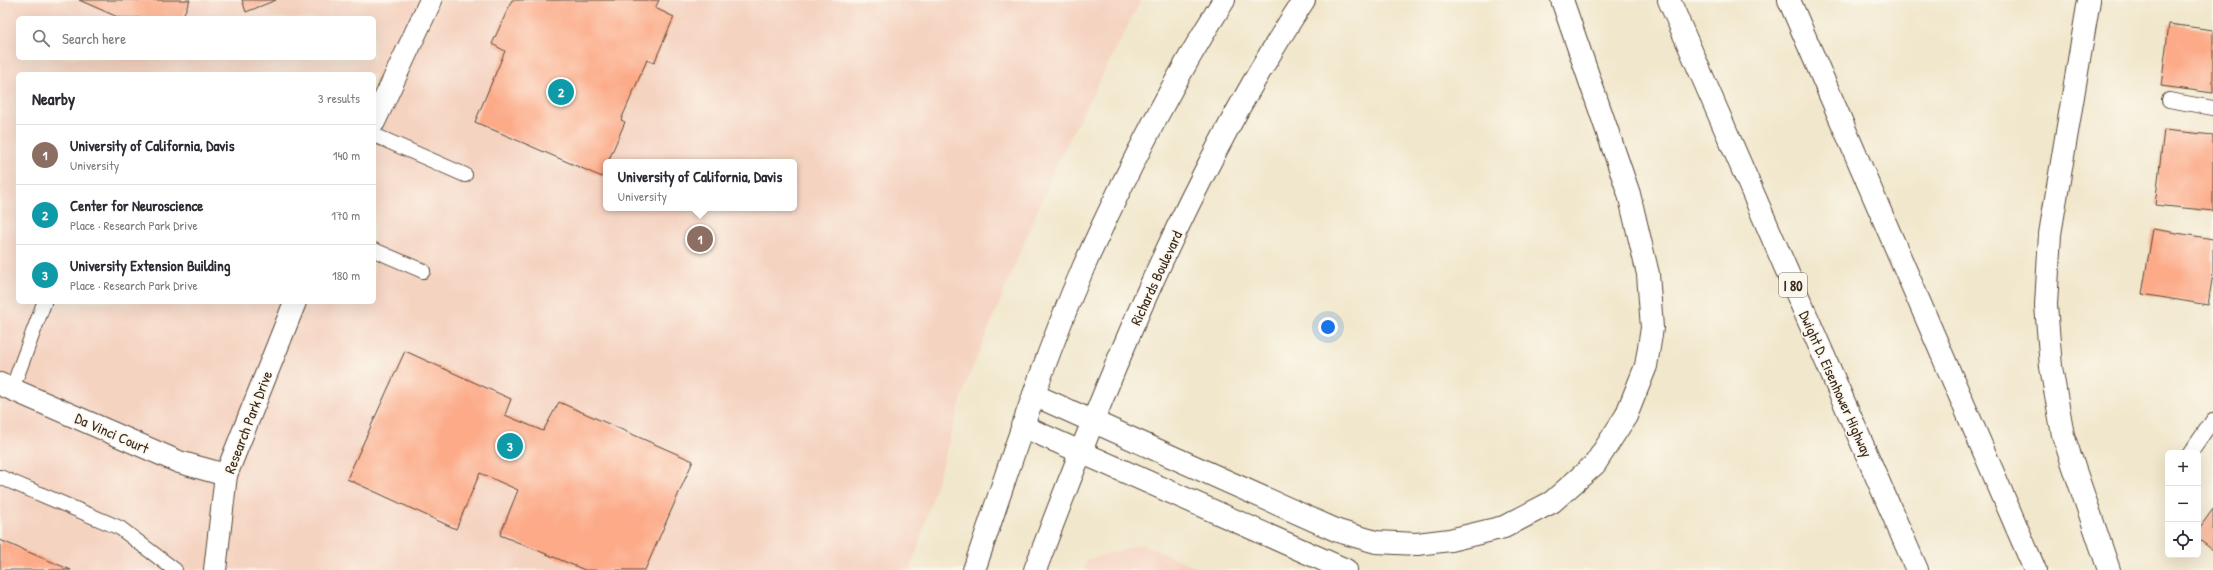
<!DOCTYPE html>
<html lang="en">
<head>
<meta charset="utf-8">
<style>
  :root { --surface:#fff; --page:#f2f2f3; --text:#2b2b33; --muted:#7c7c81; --line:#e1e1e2; --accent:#d1495b }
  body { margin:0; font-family:"Patrick Hand",sans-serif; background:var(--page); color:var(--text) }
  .controls { position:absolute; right:12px; bottom:12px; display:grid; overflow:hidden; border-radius:6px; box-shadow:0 4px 16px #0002 }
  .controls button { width:36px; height:36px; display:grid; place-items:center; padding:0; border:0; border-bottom:1px solid var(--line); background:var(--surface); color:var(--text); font:20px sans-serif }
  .you { position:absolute; left:1328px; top:327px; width:14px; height:14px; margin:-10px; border:3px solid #fff; border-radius:50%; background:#1a73e8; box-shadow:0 0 0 6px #1a73e833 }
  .badge { display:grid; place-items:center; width:26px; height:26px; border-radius:50%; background:var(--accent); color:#fff; font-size:13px; font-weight:700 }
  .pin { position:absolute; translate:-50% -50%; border:2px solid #fff; box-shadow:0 1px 4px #0006 }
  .popup { position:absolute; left:603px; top:159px; width:194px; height:52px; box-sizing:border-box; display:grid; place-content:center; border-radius:6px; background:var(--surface); filter:drop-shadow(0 1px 3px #0005); font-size:13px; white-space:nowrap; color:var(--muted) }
  .popup b { font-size:15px; color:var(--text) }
  .popup::after { content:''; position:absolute; left:50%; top:100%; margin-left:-8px; border:8px solid transparent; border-top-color:var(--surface) }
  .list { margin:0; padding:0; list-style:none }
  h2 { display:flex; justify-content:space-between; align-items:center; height:52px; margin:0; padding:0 16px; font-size:17px }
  h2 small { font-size:13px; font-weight:400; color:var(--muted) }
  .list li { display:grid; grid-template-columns:26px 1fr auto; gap:12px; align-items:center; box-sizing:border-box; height:60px; padding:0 16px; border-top:1px solid var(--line) }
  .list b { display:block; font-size:15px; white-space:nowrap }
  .list p { margin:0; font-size:13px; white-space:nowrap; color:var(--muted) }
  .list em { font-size:13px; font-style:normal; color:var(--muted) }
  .icon { flex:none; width:22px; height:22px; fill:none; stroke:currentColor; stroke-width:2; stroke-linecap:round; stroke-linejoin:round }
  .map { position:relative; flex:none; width:2213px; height:570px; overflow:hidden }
  .search { position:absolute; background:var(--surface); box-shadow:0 4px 16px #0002; left:16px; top:16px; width:360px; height:44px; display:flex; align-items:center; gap:10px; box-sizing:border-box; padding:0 14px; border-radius:6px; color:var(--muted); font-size:15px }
  .panel { position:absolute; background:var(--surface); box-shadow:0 4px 16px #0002; left:16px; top:72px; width:360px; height:232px; border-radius:6px }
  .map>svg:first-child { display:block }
</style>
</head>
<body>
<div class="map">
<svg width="2213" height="570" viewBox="0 0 2213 570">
  <rect width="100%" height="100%" fill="#fbf7ec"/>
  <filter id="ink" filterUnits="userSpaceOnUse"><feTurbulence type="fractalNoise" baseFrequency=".025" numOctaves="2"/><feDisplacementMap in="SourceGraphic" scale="8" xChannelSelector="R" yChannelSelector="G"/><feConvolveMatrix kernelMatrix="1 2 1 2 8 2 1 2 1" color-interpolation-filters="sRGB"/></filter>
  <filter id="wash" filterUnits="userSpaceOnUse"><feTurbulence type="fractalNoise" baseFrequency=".012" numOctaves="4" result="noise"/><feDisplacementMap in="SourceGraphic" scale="16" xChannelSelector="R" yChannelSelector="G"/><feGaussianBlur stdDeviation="0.9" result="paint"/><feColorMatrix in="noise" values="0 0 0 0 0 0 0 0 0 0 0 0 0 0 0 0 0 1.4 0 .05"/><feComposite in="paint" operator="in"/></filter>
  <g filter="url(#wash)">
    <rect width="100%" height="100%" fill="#f1e7cc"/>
    <!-- built -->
    <path fill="#f5d3c1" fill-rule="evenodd" d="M 0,0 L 1141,0 L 1056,165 L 966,384 L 911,570 L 0,570 ZM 18,18 L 374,18 L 374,58 L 18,58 ZM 18,74 L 374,74 L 374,302 L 18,302 ZM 606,162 L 794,162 L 794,208 L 606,208 Z
      M 1142,544 L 1202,570 L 1083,570 L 1087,560 Z"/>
    <g id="blocks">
      <!-- building -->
      <path fill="#fcaa88" d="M 79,0 L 190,0 L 182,18 L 120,18 Z
        M 242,0 L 276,0 L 246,12 Z
        M 512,0 L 659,0 L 655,8 L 674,17 L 654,63 L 647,60 L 621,120 L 625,122 L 608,162 L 606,162 L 602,177 L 475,122 L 505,51 L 492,44 Z
        M 2169,24 L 2213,30 L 2213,93 L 2161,86 Z
        M 2164,130 L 2213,135 L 2213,211 L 2155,205 Z
        M 2153,229 L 2213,239 L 2213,274 L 2208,305 L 2142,294 Z
        M 405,351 L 511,399 L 505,415 L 543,431 L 559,402 L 693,461 L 645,570 L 585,570 L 500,535 L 518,490 L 480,473 L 456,529 L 347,479 Z
        M 2213,509 L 2213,550 L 2198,539 L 2198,530 Z
        M 0,540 L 71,570 L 0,570 Z"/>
    </g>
  </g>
  <g filter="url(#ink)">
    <use href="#blocks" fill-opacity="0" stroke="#564638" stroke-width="1"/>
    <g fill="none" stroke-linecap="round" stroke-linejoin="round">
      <defs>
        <path id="service" d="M 2169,100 L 2213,108
          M 374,135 L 465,175
          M 374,250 L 423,271
          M 12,389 L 44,303
          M 2190,453 L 2213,420
          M 0,477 L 120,528 L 175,570"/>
        <path id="minor" d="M 0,384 L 179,462 L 226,475"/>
        <path id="tertiary" d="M 374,122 L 431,0
          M 215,570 L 226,475 L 295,302"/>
        <path id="secondary" d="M 974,570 C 1009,468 1041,365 1084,266 C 1125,175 1170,85 1224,0
          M 1035,570 C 1108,377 1190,173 1304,0"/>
        <path id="motorway" d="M 1669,0 L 1917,570
          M 1789,0 L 2035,570
          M 2089,0 L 2050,234 L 2046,305 L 2051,367 L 2063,435 L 2109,570
          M 1034,395 L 1338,531 L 1376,542 L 1417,544 L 1450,540 L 1504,527 L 1552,502 L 1595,464 L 1626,416 L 1646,366 L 1652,328 L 1648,274 L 1629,194 L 1562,0
          M 1022,426 L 1346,570"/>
      </defs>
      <!-- service casing -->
      <use href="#service" stroke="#564638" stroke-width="16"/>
      <!-- minor casing -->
      <use href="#minor" stroke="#564638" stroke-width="24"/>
      <!-- tertiary casing -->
      <use href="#tertiary" stroke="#564638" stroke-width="24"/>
      <!-- secondary casing -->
      <use href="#secondary" stroke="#564638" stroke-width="24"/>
      <!-- motorway casing -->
      <use href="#motorway" stroke="#564638" stroke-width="24"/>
      <!-- service -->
      <use href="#service" stroke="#fff" stroke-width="14"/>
      <!-- minor -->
      <use href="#minor" stroke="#fff" stroke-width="22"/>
      <!-- tertiary -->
      <use href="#tertiary" stroke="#fff" stroke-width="22"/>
      <!-- secondary -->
      <use href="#secondary" stroke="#fff" stroke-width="22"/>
      <!-- motorway -->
      <use href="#motorway" stroke="#fff" stroke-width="22"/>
    </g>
  </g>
  <g text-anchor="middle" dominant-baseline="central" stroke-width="3.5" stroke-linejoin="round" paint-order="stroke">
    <!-- shield labels -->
    <rect fill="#fbf7ec" stroke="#75685c" stroke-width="1" x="1779" y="273" width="28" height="24" rx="3"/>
    <g font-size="14" font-weight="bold" fill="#3b2a1e">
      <text x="1793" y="285">I 80</text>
    </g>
    <!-- street labels -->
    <g font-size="15" fill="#3b2a1e" stroke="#fbf7ec">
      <text transform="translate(1156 278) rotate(-65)">Richards Boulevard</text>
      <text transform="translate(1836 384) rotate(66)">Dwight D. Eisenhower Highway</text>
      <text transform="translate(248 422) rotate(-69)">Research Park Drive</text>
      <text transform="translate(112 433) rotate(24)">Da Vinci Court</text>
    </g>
  </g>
</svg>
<div class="controls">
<button>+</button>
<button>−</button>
<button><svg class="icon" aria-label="locate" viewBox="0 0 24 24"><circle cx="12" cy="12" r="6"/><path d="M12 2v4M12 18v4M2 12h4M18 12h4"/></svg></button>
</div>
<div class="you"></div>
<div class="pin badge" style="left:700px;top:239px;background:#8d6e63">1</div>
<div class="popup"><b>University of California, Davis</b>University</div>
<div class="pin badge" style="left:561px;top:92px;background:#0f9aa8">2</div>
<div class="pin badge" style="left:510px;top:446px;background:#0f9aa8">3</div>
<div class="search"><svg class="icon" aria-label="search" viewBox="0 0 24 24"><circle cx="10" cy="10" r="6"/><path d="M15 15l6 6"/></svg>Search here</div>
<section class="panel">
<h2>Nearby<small>3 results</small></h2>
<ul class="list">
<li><span class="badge" style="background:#8d6e63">1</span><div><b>University of California, Davis</b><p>University</p></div><em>140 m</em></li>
<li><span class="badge" style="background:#0f9aa8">2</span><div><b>Center for Neuroscience</b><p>Place · Research Park Drive</p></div><em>170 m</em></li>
<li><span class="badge" style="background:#0f9aa8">3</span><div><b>University Extension Building</b><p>Place · Research Park Drive</p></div><em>180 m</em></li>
</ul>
</section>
</div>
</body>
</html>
